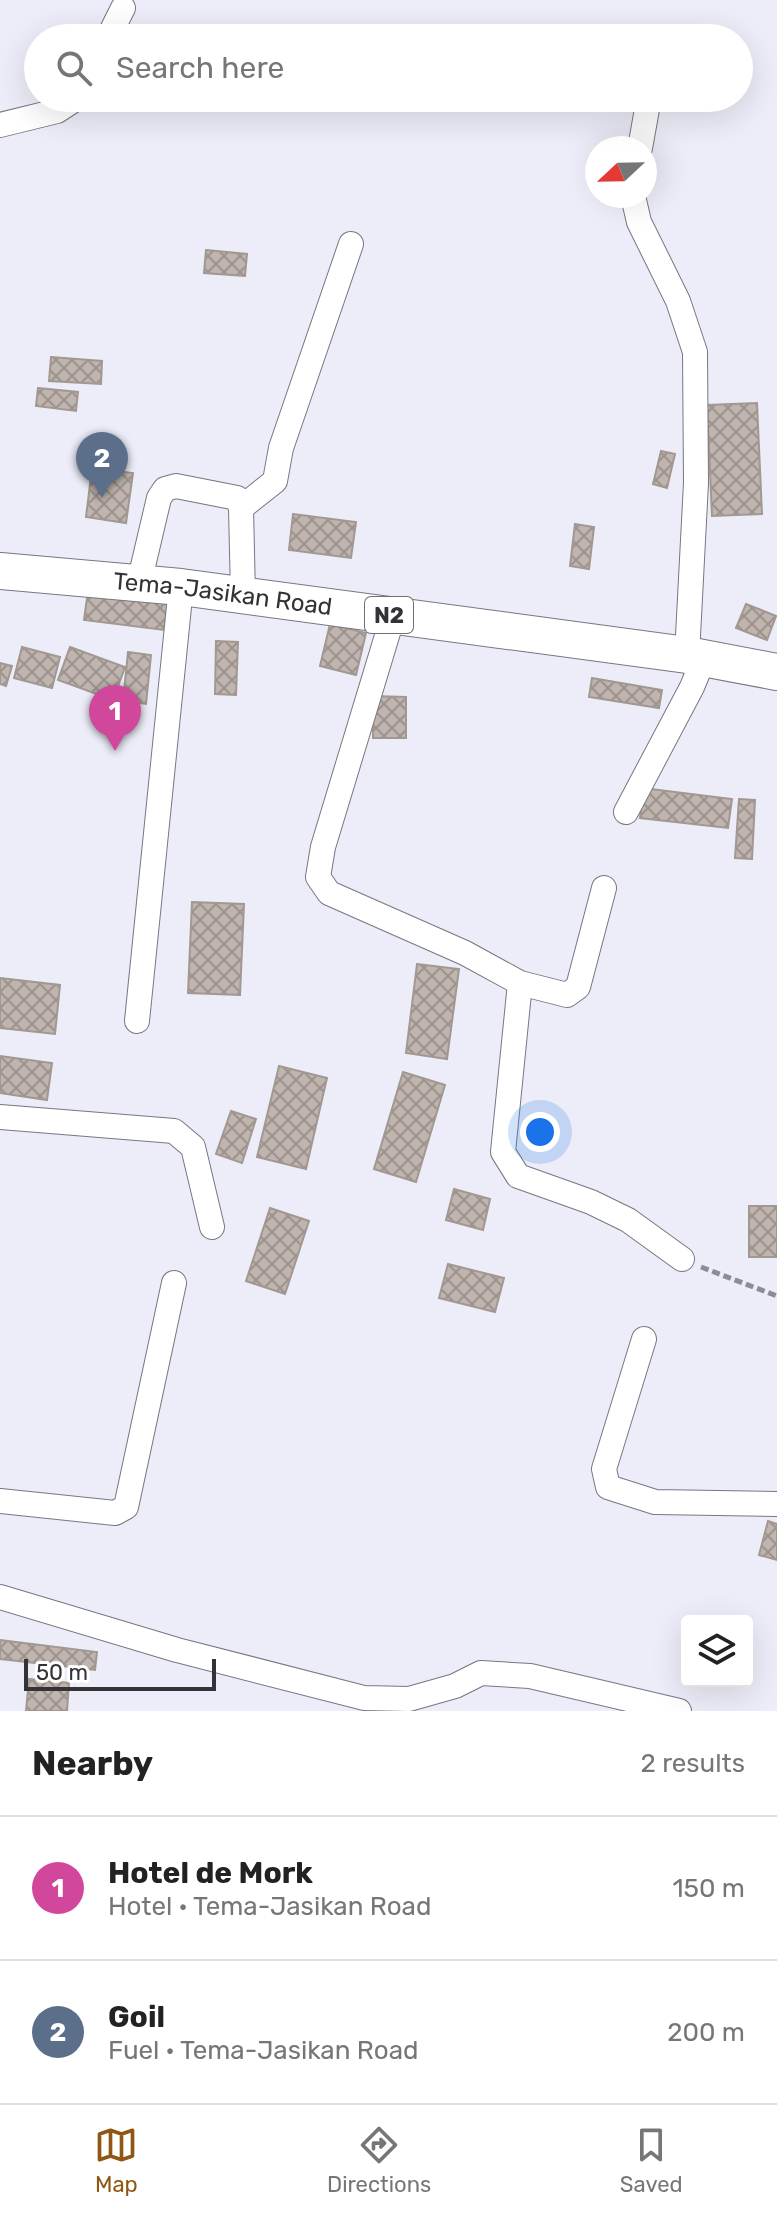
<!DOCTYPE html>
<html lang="en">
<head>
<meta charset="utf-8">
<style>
  :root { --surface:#fff; --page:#f2f2f2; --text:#222; --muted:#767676; --line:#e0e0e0; --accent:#905613 }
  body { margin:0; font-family:Rubik,sans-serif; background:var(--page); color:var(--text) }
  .controls { position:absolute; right:24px; bottom:24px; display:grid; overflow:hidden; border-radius:8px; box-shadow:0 8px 32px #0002 }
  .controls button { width:72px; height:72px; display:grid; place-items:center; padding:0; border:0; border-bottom:2px solid var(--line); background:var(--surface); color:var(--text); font:40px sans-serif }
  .compass { position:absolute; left:585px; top:136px; width:72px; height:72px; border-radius:50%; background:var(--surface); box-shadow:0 8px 32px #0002; rotate:248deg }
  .scale { position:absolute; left:24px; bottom:20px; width:192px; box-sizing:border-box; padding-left:8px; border:4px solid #333337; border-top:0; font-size:22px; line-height:28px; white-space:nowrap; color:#333337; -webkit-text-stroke:6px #fff; paint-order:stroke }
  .you { position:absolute; left:540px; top:1132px; width:28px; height:28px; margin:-20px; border:6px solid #fff; border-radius:50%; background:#1a73e8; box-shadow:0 0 0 12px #1a73e833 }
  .badge { display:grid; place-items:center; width:52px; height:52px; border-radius:50%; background:var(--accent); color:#fff; font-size:26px; font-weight:700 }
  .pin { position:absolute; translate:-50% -66px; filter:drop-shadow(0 2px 4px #0008) }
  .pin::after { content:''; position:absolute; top:42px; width:28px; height:24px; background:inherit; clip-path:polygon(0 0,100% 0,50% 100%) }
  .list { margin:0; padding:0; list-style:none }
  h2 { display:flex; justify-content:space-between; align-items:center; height:104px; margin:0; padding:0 32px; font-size:34px }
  h2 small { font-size:26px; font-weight:400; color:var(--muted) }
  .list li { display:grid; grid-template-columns:52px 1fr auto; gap:24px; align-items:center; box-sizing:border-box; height:144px; padding:0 32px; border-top:2px solid var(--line) }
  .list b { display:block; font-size:30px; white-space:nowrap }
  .list p { margin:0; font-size:26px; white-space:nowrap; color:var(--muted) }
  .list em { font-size:26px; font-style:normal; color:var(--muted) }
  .icon { flex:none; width:44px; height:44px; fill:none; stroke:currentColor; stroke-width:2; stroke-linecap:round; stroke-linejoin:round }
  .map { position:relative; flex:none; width:777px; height:1711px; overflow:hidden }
  .search { position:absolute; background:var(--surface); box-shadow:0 8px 32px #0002; left:24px; right:24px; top:24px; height:88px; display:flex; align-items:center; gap:20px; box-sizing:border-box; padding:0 28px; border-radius:44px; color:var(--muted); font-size:30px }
  .sheet { height:392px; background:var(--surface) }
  nav { display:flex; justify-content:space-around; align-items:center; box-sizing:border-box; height:112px; border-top:2px solid var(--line); background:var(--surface); font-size:22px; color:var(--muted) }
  nav a { display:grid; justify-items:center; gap:4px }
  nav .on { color:var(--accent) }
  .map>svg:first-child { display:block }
</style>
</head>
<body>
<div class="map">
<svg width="777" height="1711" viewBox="0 0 777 1711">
  <defs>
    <pattern id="building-cross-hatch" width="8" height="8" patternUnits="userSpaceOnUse" patternTransform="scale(2)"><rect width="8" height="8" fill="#bfb4ae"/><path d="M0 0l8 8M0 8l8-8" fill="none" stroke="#9c938e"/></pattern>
  </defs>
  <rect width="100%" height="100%" fill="#ecedf8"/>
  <!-- building -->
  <path fill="url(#building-cross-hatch)" stroke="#a29892" stroke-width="2" d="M 206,250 L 247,254 L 245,276 L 204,273 Z
    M 51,357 L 102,361 L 101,384 L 49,381 Z
    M 38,388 L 78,392 L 76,411 L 36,406 Z
    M 757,403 L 762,514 L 712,516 L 707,405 Z
    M 661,451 L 675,454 L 667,488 L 653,484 Z
    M 92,468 L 133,473 L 126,523 L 86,517 Z
    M 293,514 L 356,522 L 351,558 L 289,550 Z
    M 575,524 L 594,527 L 589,569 L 570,566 Z
    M 88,591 L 168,601 L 164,630 L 84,620 Z
    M 746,604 L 776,616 L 767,640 L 736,628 Z
    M 330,624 L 366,633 L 356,675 L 320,666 Z
    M 216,641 L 238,642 L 236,695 L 215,694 Z
    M 22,647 L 60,657 L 52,688 L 14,678 Z
    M 70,647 L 125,667 L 113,700 L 58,680 Z
    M 128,652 L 151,655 L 146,704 L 123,701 Z
    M 0,663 L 12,666 L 6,686 L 0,684 Z
    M 592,678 L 662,690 L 659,708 L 589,697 Z
    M 373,696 L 406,697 L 406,738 L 373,738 Z
    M 643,788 L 732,799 L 728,828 L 640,818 Z
    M 739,799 L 755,800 L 752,859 L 735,858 Z
    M 192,902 L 244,904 L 240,995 L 188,993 Z
    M 417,964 L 459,969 L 447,1059 L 406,1053 Z
    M 0,978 L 60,985 L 55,1034 L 0,1028 Z
    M 0,1056 L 52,1063 L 47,1100 L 0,1093 Z
    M 279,1066 L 327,1078 L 306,1169 L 257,1157 Z
    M 403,1072 L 445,1085 L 416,1182 L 374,1169 Z
    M 231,1111 L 256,1119 L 242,1163 L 216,1154 Z
    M 454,1189 L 490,1199 L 483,1230 L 446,1220 Z
    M 749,1206 L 777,1206 L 777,1257 L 749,1257 Z
    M 270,1208 L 309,1221 L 285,1294 L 246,1281 Z
    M 448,1264 L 504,1278 L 495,1312 L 439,1298 Z
    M 768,1521 L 777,1524 L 777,1560 L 759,1555 Z
    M 0,1640 L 97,1652 L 95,1670 L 0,1659 Z
    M 29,1679 L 69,1683 L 67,1711 L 26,1711 Z"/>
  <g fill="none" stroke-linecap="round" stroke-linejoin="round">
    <defs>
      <path id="minor" d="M 108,38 L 123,8
        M 0,125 L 57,111 L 77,98
        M 640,148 L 649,98
        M 633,196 L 639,222 L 678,301 L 695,352 L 696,483 L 687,655
        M 241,508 L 275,481 L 281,448 L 351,244
        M 139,583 L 159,498 L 165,489 L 176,486 L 237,498 L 241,508 L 243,595
        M 393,616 L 323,847 L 318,877 L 329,893 L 465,953 L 520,983 L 503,1152 L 518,1176 L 591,1202 L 628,1220 L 682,1259
        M 626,812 L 692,687 L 704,658
        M 520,983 L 567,995 L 578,987 L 604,888
        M 137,1021 L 181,587
        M 0,1117 L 174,1131 L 193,1147 L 212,1227
        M 644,1339 L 604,1469 L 608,1487 L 655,1502 L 777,1504
        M 0,1501 L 115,1513 L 126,1507 L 174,1283
        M 0,1597 L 177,1650 L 364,1698 L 409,1699 L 455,1686 L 481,1673 L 530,1676 L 679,1711"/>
      <g id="highway">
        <path id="s1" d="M 0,571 L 181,587 L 687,655 L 777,672"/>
      </g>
    </defs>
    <!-- minor casing -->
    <use href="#minor" stroke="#767780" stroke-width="26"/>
    <!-- highway casing -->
    <use href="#highway" stroke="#767780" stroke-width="38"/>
    <!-- path -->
    <path stroke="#8c8d94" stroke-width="5" stroke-dasharray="8 4" stroke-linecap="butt" d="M 701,1267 L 777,1296"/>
    <!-- minor -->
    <use href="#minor" stroke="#fff" stroke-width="24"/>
    <!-- highway -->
    <use href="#highway" stroke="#fff" stroke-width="36"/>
  </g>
  <g text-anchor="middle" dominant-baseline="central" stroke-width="7" stroke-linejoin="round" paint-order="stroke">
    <!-- shield labels -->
    <rect fill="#fff" stroke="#707073" stroke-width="2" x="365" y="597" width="48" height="36" rx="6"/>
    <g font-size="22" font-weight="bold" fill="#333337">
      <text x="389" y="615">N2</text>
    </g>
    <!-- street labels -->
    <g font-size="24" fill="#333337" stroke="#fff">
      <text stroke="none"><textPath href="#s1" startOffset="224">Tema-Jasikan Road</textPath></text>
    </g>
  </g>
</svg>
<div class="controls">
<button><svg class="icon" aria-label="layers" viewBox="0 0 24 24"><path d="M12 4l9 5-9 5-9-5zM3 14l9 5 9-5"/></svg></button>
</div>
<svg class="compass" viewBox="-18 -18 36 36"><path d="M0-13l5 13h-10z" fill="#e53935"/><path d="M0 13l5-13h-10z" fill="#767676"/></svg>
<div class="scale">50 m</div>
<div class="you"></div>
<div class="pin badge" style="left:115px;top:751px;background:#d1479c">1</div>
<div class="pin badge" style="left:102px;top:498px;background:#5c6f8a">2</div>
<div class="search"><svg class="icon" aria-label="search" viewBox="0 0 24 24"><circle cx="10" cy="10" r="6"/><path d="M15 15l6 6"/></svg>Search here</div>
</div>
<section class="sheet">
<h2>Nearby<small>2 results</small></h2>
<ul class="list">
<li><span class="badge" style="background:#d1479c">1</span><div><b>Hotel de Mork</b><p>Hotel · Tema-Jasikan Road</p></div><em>150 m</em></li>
<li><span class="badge" style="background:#5c6f8a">2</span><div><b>Goil</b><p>Fuel · Tema-Jasikan Road</p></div><em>200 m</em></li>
</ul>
</section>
<nav>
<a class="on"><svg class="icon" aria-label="map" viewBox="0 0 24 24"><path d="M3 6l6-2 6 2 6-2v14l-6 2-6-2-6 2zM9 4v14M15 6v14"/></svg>Map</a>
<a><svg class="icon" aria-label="directions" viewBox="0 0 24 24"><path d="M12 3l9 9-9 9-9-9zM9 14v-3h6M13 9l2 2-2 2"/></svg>Directions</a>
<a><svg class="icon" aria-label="saved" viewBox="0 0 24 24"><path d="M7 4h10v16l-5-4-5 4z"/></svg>Saved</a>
</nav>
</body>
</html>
